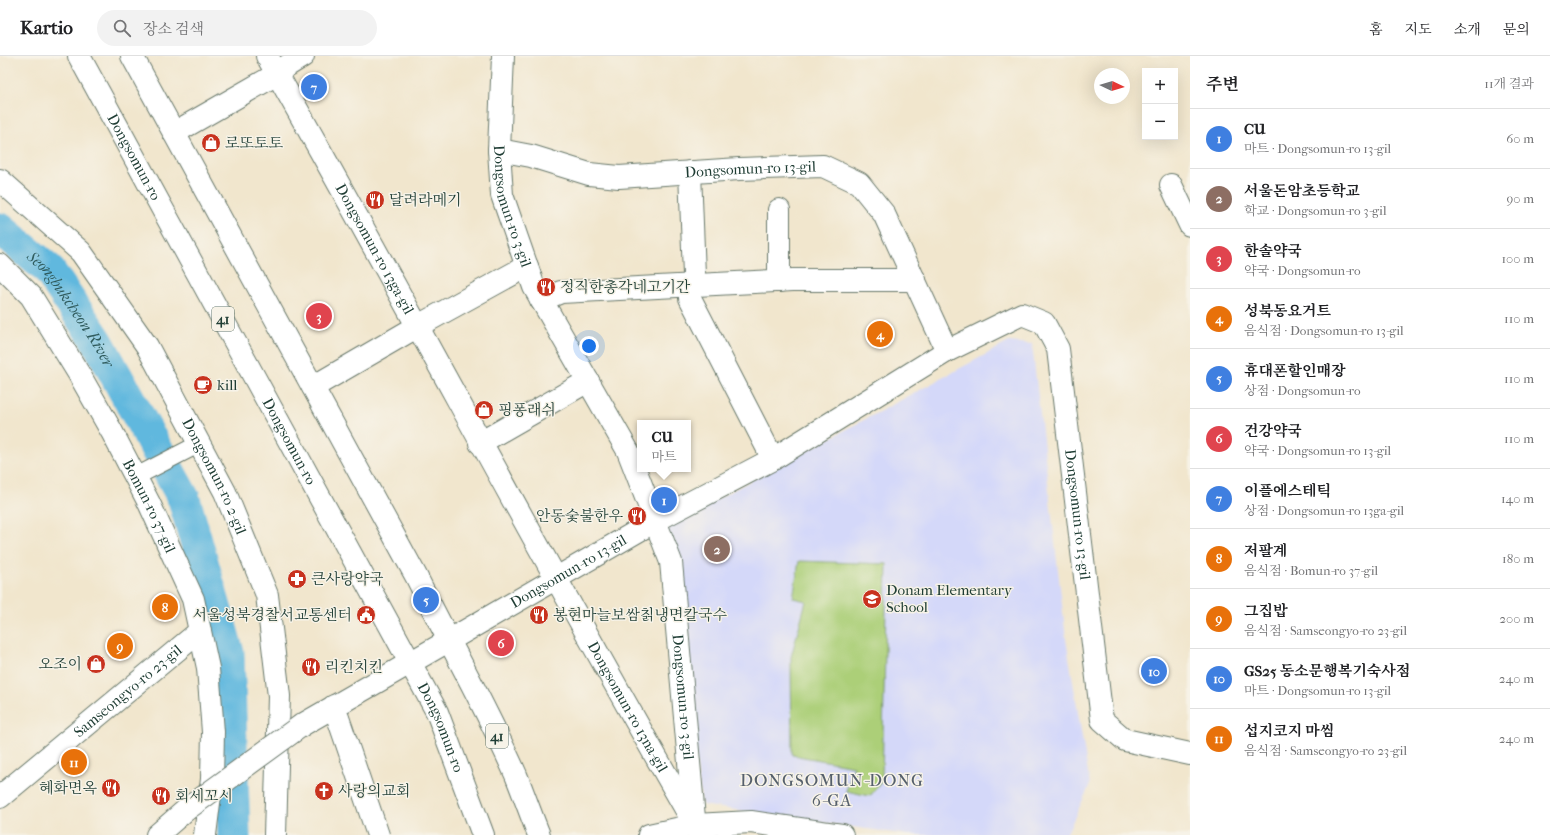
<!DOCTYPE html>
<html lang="ko">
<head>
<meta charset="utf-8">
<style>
  :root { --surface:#fff; --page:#f2f2f2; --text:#202124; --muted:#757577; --line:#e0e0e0; --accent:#0f766e }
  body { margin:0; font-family:"IM FELL French Canon","Noto Serif KR",serif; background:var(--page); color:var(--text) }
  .controls { position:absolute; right:12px; top:12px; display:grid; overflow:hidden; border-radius:0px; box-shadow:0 4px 16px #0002 }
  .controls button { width:36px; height:36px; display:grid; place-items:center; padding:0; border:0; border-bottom:1px solid var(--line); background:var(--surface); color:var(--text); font:20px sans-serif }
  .compass { position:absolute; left:1094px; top:12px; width:36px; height:36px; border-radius:50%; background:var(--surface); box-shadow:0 4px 16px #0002; rotate:94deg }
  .you { position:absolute; left:589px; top:290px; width:14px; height:14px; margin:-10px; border:3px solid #fff; border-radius:50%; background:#1a73e8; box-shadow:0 0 0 6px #1a73e833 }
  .badge { display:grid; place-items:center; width:26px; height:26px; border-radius:50%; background:var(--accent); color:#fff; font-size:13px; font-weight:700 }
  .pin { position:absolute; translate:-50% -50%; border:2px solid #fff; box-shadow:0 1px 4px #0006 }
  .popup { position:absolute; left:637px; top:364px; width:54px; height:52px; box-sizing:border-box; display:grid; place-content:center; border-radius:0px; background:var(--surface); filter:drop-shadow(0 1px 3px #0005); font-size:13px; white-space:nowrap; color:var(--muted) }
  .popup b { font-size:15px; color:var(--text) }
  .popup::after { content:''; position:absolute; left:50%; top:100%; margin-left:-8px; border:8px solid transparent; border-top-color:var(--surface) }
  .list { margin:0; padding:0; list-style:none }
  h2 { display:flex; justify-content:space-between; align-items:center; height:52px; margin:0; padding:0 16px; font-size:17px }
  h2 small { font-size:13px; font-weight:400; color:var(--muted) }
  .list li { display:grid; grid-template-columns:26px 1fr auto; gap:12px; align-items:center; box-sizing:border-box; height:60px; padding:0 16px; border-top:1px solid var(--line) }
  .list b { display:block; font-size:15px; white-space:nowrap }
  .list p { margin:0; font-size:13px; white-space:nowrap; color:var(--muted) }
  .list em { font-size:13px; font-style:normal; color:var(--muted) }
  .icon { flex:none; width:22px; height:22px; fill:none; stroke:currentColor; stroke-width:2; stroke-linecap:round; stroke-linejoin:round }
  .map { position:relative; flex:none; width:1190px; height:779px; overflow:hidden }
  header { display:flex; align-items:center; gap:24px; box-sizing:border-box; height:56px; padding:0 20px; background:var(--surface); border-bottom:1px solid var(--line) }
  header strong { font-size:19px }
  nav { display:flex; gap:22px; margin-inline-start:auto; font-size:14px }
  .search { width:280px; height:36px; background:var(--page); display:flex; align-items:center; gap:10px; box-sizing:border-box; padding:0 14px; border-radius:22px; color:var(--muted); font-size:15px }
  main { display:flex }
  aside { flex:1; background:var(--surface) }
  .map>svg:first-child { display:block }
</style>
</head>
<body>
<header>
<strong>Kartio</strong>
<div class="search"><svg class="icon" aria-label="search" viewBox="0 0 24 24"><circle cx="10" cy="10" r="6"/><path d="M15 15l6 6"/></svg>장소 검색</div>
<nav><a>홈</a><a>지도</a><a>소개</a><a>문의</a></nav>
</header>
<main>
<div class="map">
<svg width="1190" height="779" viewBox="0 0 1190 779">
  <rect width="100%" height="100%" fill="#f7f3e8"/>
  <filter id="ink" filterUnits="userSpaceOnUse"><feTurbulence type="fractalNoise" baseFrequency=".025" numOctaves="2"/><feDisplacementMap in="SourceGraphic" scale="8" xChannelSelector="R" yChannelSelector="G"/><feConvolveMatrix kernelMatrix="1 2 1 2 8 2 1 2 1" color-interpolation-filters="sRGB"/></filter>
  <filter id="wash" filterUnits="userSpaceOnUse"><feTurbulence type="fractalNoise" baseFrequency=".012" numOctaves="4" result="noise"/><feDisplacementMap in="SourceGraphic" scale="16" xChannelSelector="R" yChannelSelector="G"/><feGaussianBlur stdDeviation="0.9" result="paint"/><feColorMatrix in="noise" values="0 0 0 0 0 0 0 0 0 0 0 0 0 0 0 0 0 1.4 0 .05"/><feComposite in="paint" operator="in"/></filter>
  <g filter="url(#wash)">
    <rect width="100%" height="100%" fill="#f1e6cd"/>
    <!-- built -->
    <path fill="#d4d8f9" d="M 1009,286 L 1032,288 L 1066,583 L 1090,729 L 1066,779 L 908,779 L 702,749 L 665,471 Z"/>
    <!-- green -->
    <path fill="#accf78" stroke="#668656" d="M 799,505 L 887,508 L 882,725 L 870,740 L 846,735 L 854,710 L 792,699 L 791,601 L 806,545 L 793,542 Z"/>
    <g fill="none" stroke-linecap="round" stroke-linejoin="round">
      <!-- river -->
      <path stroke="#61b8de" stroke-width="33" id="s1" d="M 0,173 L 48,213 L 97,285 L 184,443 L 228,597 L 234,779"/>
    </g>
  </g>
  <g filter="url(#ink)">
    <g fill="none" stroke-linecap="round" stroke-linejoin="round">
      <defs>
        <path id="pedestrian" d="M 135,421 L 199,388"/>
        <g id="minor">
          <path id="s2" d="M 267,0 C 412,255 548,515 695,769 L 699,779"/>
          <path id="s3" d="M 503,0 L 499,94 L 502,139 L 534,231 L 628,395 L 671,506 L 694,762"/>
          <path d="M 174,77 L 277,18 L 277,16 L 303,0"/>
          <path id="s4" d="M 499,94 L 531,100 L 589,118 L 619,121 L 739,113 L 823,110 L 859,127 L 884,158 L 947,295"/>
          <path d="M 690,116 L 694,219 L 690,242 L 773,403"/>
          <path id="s5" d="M 0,124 L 81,196 L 147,290 L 225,436 L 267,539 L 279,640 L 275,779"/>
          <path d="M 1171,129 L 1190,169"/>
          <path id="s6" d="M 0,209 L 31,240 L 79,318 L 112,376 L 149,447 L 193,543 L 208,612 L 213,676 L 212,723 L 205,779"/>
          <path d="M 779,225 L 779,154"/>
          <path d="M 541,244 L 561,236 L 793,224 L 915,224"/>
          <path d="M 313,331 L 418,270 L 527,210"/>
          <path d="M 480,387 L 588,325"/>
          <path id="s7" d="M 448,585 L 655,465 L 773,403 L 947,295 L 1022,258 L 1044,267 L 1058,293 L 1102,664 L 1125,684 L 1190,698"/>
          <path d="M 334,650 L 378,779"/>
          <path id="s8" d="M 0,741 L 200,575"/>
          <path d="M 649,779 L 695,769 L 751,766 L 842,779"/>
        </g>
        <g id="primary">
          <path id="s9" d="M 79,0 L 437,656 L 483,779"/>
          <path d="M 132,0 L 416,520 C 449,587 486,651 516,719 C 524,739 531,759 539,779"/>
          <path d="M 302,669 L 448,585"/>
          <path d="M 157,779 L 187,753"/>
        </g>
      </defs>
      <!-- pedestrian casing -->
      <use href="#pedestrian" stroke="#68786a" stroke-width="19"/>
      <!-- minor casing -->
      <use href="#minor" stroke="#68786a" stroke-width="24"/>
      <!-- primary casing -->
      <use href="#primary" stroke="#68786a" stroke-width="24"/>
      <!-- pedestrian -->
      <use href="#pedestrian" stroke="#fff" stroke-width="17"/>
      <!-- minor -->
      <use href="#minor" stroke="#fff" stroke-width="22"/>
      <!-- primary -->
      <use href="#primary" stroke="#fff" stroke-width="22"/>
      <defs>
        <path id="primary-bridge" d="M 187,753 L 302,669"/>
      </defs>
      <!-- primary-bridge casing -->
      <use href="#primary-bridge" stroke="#68786a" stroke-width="24" stroke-linecap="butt"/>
      <!-- primary-bridge -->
      <use href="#primary-bridge" stroke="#fff" stroke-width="22"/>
    </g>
  </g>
  <!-- icons -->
  <defs>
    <symbol id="shop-disc" viewBox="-11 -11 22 22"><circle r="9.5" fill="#c8321e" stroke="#f7f3e8"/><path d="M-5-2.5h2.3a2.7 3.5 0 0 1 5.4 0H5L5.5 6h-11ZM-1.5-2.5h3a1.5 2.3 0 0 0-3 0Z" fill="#fff"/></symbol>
    <symbol id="restaurant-disc" viewBox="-11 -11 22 22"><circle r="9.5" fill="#c8321e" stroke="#f7f3e8"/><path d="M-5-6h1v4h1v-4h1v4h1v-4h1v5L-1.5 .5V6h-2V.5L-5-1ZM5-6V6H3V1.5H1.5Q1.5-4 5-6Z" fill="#fff"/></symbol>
    <symbol id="cafe-disc" viewBox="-11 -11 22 22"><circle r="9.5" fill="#c8321e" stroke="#f7f3e8"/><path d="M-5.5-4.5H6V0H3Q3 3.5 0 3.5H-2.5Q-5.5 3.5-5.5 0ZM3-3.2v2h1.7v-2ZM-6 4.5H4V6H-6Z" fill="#fff"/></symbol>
    <symbol id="pharmacy-disc" viewBox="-11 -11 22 22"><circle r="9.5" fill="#c8321e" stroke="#f7f3e8"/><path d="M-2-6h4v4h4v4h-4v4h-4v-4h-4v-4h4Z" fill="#fff"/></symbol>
    <symbol id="school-disc" viewBox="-11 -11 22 22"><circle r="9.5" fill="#c8321e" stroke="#f7f3e8"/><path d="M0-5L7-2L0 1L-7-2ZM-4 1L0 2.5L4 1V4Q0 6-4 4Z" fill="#fff"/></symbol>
    <symbol id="civic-disc" viewBox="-11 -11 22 22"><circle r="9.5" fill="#c8321e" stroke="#f7f3e8"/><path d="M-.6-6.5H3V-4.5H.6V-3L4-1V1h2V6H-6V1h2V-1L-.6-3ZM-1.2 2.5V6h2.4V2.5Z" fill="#fff"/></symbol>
    <symbol id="church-disc" viewBox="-11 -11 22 22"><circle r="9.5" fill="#c8321e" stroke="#f7f3e8"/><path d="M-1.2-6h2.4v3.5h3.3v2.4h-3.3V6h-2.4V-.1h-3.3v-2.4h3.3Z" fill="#fff"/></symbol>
  </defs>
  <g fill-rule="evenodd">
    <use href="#shop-disc" x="200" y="76" width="22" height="22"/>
    <use href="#restaurant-disc" x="364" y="133" width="22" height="22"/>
    <use href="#restaurant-disc" x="535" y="220" width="22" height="22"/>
    <use href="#cafe-disc" x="192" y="318" width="22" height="22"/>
    <use href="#shop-disc" x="473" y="343" width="22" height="22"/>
    <use href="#restaurant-disc" x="626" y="449" width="22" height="22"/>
    <use href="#pharmacy-disc" x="286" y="512" width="22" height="22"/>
    <use href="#school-disc" x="861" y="532" width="22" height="22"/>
    <use href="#civic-disc" x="355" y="548" width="22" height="22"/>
    <use href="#restaurant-disc" x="528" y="548" width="22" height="22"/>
    <use href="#shop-disc" x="85" y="597" width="22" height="22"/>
    <use href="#restaurant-disc" x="300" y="600" width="22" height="22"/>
    <use href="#restaurant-disc" x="100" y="721" width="22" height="22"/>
    <use href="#church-disc" x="313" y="724" width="22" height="22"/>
    <use href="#restaurant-disc" x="150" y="729" width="22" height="22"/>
  </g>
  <g text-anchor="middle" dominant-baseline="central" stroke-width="3" stroke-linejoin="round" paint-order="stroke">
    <!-- shield labels -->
    <g fill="#f7f3e8" stroke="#60746a" stroke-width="1">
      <rect x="212" y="251" width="22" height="24" rx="3"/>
      <rect x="486" y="668" width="22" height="24" rx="3"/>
    </g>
    <g font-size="14" font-weight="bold" fill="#1f3d34">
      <text x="223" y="263">41</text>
      <text x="497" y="680">41</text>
    </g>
    <!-- poi labels -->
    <g font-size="15" fill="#1f3d34" stroke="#f7f3e8" text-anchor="start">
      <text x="225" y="87">로또토토</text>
      <text x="389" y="144">달려라메기</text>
      <text x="560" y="231">정직한총각네고기간</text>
      <text x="217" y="329">kill</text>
      <text x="498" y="354">핑퐁래쉬</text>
      <text x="623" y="460" text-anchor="end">안동숯불한우</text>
      <text x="311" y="523">큰사랑약국</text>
      <text x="886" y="534">Donam Elementary<tspan x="886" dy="17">School</tspan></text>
      <text x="352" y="559" text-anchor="end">서울성북경찰서교통센터</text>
      <text x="553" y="559">봉현마늘보쌈칡냉면칼국수</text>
      <text x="82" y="608" text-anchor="end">오조이</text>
      <text x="325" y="611">리킨치킨</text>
      <text x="97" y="732" text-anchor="end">혜화면옥</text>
      <text x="338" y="735">사랑의교회</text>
      <text x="175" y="740">회세꼬시</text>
    </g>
    <!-- street labels -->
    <g font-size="15" fill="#1f3d34" stroke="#f7f3e8">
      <text stroke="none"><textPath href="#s9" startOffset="115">Dongsomun-ro</textPath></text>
      <text stroke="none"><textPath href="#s4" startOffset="255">Dongsomun-ro 13-gil</textPath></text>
      <text stroke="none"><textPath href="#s3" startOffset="152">Dongsomun-ro 3-gil</textPath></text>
      <text stroke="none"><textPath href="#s2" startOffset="221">Dongsomun-ro 13ga-gil</textPath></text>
      <text stroke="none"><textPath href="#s9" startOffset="439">Dongsomun-ro</textPath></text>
      <text stroke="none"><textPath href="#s5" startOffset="370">Dongsomun-ro 2-gil</textPath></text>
      <text stroke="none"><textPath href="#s6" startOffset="285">Bomun-ro 37-gil</textPath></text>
      <text stroke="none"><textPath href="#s7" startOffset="881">Dongsomun-ro 13-gil</textPath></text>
      <text stroke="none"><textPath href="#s7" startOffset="139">Dongsomun-ro 13-gil</textPath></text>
      <text stroke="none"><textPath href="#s8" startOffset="166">Samseongyo-ro 23-gil</textPath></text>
      <text stroke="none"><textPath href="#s3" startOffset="680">Dongsomun-ro 3-gil</textPath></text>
      <text stroke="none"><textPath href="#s2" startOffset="744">Dongsomun-ro 13na-gil</textPath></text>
      <text stroke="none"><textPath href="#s9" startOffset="763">Dongsomun-ro</textPath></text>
    </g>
    <!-- water labels -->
    <g font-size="16" font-style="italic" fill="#305c5e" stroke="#f7f3e8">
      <text stroke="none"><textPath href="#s1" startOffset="108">Seongbukcheon River</textPath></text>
    </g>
    <!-- quarter labels -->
    <g font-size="17" letter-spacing="1" fill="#56606c" stroke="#f7f3e8">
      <text x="832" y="724">DONGSOMUN-DONG<tspan x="832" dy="20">6-GA</tspan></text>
    </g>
  </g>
</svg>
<div class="controls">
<button>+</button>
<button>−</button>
</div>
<svg class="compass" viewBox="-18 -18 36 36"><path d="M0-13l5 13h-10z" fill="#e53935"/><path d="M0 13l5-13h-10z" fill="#757577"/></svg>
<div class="you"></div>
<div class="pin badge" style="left:664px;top:444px;background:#3f7fe0">1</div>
<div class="popup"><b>CU</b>마트</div>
<div class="pin badge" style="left:717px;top:493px;background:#8d6e63">2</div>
<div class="pin badge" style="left:319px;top:260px;background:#e0444e">3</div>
<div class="pin badge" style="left:880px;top:278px;background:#e8710a">4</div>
<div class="pin badge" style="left:426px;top:544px;background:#3f7fe0">5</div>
<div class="pin badge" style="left:501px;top:587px;background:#e0444e">6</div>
<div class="pin badge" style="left:314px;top:31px;background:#3f7fe0">7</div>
<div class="pin badge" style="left:165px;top:551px;background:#e8710a">8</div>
<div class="pin badge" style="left:120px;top:590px;background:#e8710a">9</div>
<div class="pin badge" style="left:1154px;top:615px;background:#3f7fe0">10</div>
<div class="pin badge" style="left:74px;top:706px;background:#e8710a">11</div>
</div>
<aside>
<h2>주변<small>11개 결과</small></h2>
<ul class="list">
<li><span class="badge" style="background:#3f7fe0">1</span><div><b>CU</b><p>마트 · Dongsomun-ro 13-gil</p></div><em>60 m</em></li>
<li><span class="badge" style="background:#8d6e63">2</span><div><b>서울돈암초등학교</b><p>학교 · Dongsomun-ro 3-gil</p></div><em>90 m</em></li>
<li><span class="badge" style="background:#e0444e">3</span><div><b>한솔약국</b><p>약국 · Dongsomun-ro</p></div><em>100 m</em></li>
<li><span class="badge" style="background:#e8710a">4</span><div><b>성북동요거트</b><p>음식점 · Dongsomun-ro 13-gil</p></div><em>110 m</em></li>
<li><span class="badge" style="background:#3f7fe0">5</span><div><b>휴대폰할인매장</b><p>상점 · Dongsomun-ro</p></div><em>110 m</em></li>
<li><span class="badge" style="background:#e0444e">6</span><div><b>건강약국</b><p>약국 · Dongsomun-ro 13-gil</p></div><em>110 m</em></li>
<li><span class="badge" style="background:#3f7fe0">7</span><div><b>이플에스테틱</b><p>상점 · Dongsomun-ro 13ga-gil</p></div><em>140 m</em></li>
<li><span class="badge" style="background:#e8710a">8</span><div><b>저팔계</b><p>음식점 · Bomun-ro 37-gil</p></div><em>180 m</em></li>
<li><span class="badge" style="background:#e8710a">9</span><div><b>그집밥</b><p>음식점 · Samseongyo-ro 23-gil</p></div><em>200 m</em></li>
<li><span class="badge" style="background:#3f7fe0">10</span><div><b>GS25 동소문행복기숙사점</b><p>마트 · Dongsomun-ro 13-gil</p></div><em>240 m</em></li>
<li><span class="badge" style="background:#e8710a">11</span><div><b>섭지코지 마씸</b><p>음식점 · Samseongyo-ro 23-gil</p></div><em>240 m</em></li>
</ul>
</aside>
</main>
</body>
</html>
